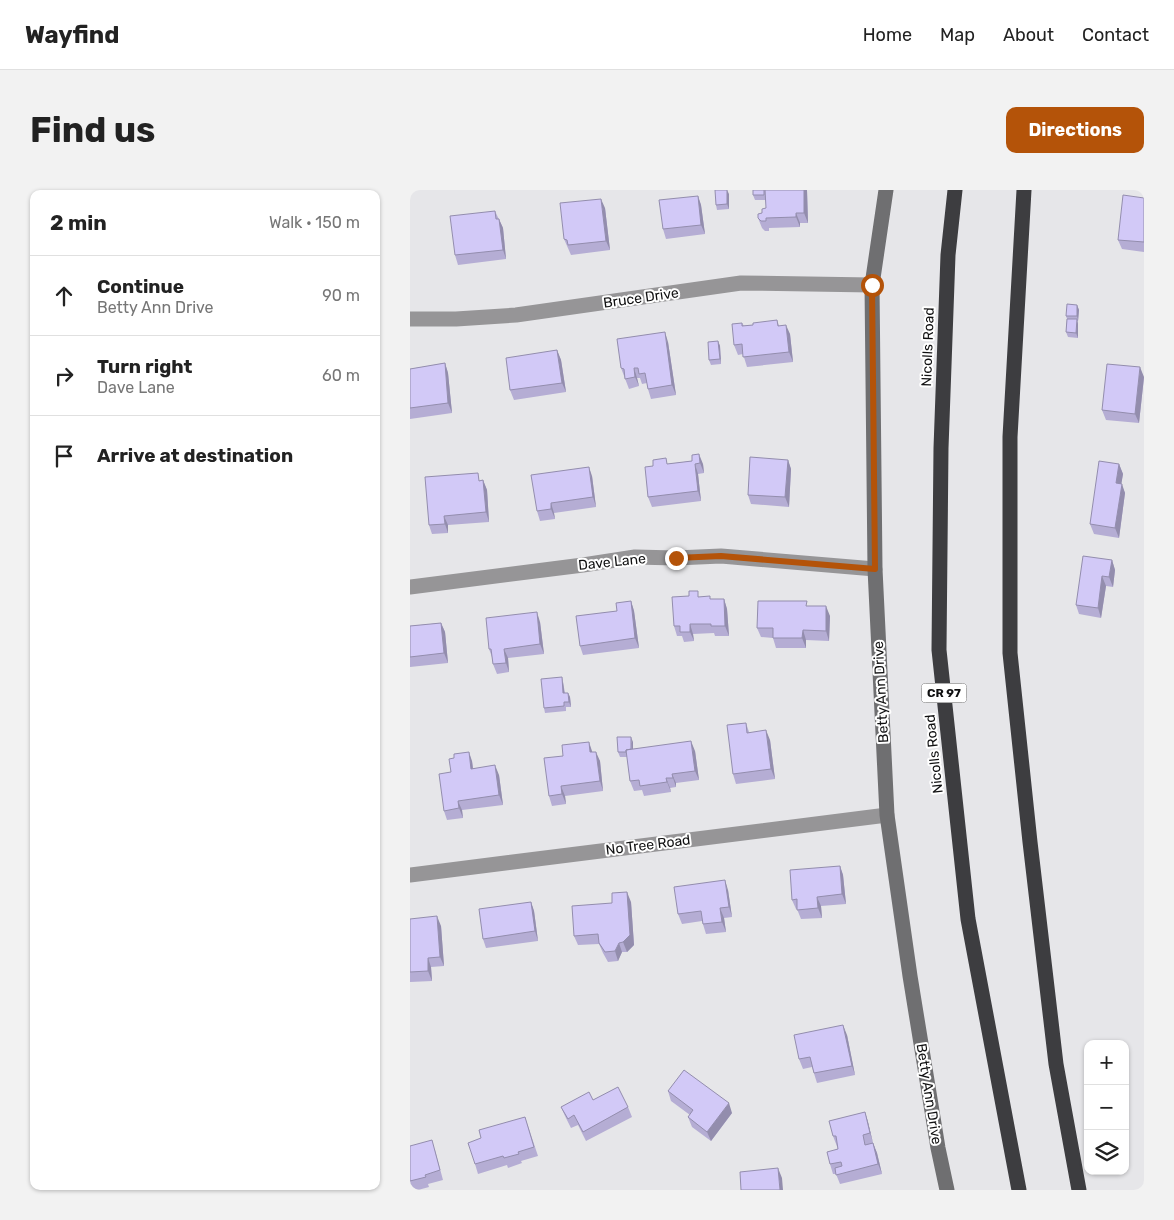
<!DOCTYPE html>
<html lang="en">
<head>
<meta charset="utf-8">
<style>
  :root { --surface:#fff; --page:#f2f2f2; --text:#222; --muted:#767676; --line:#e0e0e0; --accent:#b45309 }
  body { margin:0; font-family:Rubik,sans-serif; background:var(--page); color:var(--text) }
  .controls { position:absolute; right:15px; bottom:15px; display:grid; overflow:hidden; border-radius:10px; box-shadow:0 1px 4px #0004 }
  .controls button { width:45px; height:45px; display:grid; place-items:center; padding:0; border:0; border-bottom:1px solid var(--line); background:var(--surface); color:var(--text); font:25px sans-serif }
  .stop { position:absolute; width:15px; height:15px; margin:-11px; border:4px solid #b45309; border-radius:50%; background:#fff }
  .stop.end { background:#b45309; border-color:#fff; box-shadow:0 1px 5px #0008 }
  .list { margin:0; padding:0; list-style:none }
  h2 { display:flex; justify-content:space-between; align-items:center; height:65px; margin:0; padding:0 20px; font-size:21px }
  h2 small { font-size:16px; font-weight:400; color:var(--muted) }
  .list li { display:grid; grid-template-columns:32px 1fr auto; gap:15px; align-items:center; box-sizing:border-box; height:80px; padding:0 20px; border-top:1px solid var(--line) }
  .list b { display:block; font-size:19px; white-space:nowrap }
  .list p { margin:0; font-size:16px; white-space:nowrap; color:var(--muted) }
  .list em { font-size:16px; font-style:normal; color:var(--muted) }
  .icon { flex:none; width:28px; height:28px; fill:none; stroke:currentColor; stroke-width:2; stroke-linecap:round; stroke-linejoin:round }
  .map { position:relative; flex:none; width:734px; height:1000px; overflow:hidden; border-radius:10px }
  header { display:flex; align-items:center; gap:30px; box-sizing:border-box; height:70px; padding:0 25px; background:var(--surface); border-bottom:1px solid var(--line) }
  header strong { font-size:24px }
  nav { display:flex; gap:28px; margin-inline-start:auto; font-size:18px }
  .intro { display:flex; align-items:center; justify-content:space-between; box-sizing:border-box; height:120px; padding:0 30px }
  h1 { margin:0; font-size:35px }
  .button { padding:12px 22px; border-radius:10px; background:var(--accent); color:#fff; font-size:18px; font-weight:700 }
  main { display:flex; gap:30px; padding:0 30px }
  aside { flex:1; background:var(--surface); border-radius:10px; box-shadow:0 1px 4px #0004 }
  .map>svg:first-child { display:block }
</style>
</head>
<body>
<header>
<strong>Wayfind</strong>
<nav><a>Home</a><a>Map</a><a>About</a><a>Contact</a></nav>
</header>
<div class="intro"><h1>Find us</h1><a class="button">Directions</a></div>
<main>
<aside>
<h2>2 min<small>Walk · 150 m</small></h2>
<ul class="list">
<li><svg class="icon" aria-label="ahead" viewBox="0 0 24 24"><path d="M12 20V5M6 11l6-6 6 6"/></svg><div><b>Continue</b><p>Betty Ann Drive</p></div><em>90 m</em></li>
<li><svg class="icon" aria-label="right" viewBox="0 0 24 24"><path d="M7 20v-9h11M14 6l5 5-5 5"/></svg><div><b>Turn right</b><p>Dave Lane</p></div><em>60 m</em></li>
<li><svg class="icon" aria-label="arrive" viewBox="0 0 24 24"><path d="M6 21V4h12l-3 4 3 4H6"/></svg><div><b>Arrive at destination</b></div></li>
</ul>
</aside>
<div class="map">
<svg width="734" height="1000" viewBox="0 0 734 1000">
  <rect width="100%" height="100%" fill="#e6e6e9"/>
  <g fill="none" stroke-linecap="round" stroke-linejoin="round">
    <!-- street -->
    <path stroke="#969597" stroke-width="15" d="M 0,129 L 46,129 L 106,125 L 331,93 L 462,95
      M 0,397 L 173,375 L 225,367 L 266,368 L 311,366 L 465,379
      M 0,685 L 477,625"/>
    <!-- secondary -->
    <path stroke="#6f6f71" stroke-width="15" d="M 476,0 L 462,95 L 465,379 L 477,625 L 500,786 L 528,958 L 537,1000"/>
    <!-- highway -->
    <path stroke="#3d3d40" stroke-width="15" d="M 545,0 L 538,65 L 531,258 L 529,460 L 558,729 L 609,1000
      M 614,0 L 600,247 L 600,463 L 620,652 L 646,874 L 669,1000"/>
  </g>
  <!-- wall -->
  <path fill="#b5add4" d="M 343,0 L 397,0 L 398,33 L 390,33 L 390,37 L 359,38 L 359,41 L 355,41 L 352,38 L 348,28 L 356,18 L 356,10 L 345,10 L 343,5 Z
    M 319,4 L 319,19 L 307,20 L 306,15 Z
    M 288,6 L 291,15 L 295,44 L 256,49 L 253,39 Z
    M 734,8 L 734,62 L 712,59 L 708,50 Z
    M 195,18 L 200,60 L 161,65 L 154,49 Z
    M 85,21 L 93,38 L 96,69 L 48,75 L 45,65 Z
    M 667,115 L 669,120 L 668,131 L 667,131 L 668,134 L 668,148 L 658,147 L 656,142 L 657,129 L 656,126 Z
    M 367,130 L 369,136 L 380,144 L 383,172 L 337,177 L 333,164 L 328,165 L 324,155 L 332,133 L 334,136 L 343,135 Z
    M 308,151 L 310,156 L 311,174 L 301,175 L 299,170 Z
    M 258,152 L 266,205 L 241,209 L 238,199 L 237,193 L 232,194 L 230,188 L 227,188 L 229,196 L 219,199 L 211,178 Z
    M 147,160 L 151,170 L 156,202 L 104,210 L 100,200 Z
    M 35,173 L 38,183 L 42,223 L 0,229 L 0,179 Z
    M 734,187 L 729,233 L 696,230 L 692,220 Z
    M 378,270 L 381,279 L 379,317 L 341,314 L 338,305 Z
    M 282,271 L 293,274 L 294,283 L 288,284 L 291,311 L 242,317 L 238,307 L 258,274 Z
    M 709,274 L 713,284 L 711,294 L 715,303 L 709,348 L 684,344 L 680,334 Z
    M 182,286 L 186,317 L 144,323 L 145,329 L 130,331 L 127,321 Z
    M 73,290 L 77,300 L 79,332 L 38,335 L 38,343 L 22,344 L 19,335 L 71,291 Z
    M 702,370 L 705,380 L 703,397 L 696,396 L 691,428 L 669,424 L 666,415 Z
    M 290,407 L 301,409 L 314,409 L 317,419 L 319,446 L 305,446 L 304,443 L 283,444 L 284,451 L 274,452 L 272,446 L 267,446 L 264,436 Z
    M 221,411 L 224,421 L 229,458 L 173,465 L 170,456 L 207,421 Z
    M 399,416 L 420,426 L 419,451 L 396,450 L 396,458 L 366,458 L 363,448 L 351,447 L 347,438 Z
    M 130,432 L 134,464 L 98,468 L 99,482 L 87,484 L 83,474 L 82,467 L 79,459 Z
    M 31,433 L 35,442 L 38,473 L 0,477 L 0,436 Z
    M 153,492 L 155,503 L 158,503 L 160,507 L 161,517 L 156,517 L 156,521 L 135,523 L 134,518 Z
    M 336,533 L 339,542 L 360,550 L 365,589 L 326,594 L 323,584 Z
    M 223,552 L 223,559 L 285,561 L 289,590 L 266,593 L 266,597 L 260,598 L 261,602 L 234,606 L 232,600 L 224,601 L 220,591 L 217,567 L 210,567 L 208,562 Z
    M 182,562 L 190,571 L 193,601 L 155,606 L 156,614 L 142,616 L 139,606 Z
    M 62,571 L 63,578 L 89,585 L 93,615 L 52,620 L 53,628 L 37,630 L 34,621 L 41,582 Z
    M 430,676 L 433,685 L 436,714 L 411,716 L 412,728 L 391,729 L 387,719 L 386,719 L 382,710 Z
    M 318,700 L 322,727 L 314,728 L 316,742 L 296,744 L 292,731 L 272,734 L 268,724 Z
    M 121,712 L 124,721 L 128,751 L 76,758 L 73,749 Z
    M 221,712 L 224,755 L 217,762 L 212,762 L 208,771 L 198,772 L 193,763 L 189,754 L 168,755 L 164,746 Z
    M 0,729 L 31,736 L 34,776 L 21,777 L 22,791 L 0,792 Z
    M 437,845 L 445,885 L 407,893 L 402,877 L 393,879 L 389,869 Z
    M 258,901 L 322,923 L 301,951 L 282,937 L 278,927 L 280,925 L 261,911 Z
    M 183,910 L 218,917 L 222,927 L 176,951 L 168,935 L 161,938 L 155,926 L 151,917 Z
    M 455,922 L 458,932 L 463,953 L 457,955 L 463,953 L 467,963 L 472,984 L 430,994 L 426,984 L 423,984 L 420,974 L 428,959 L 423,946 Z
    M 115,927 L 128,966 L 111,971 L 112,973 L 98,978 L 97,975 L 68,984 L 65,974 L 71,948 Z
    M 0,956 L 25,960 L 33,990 L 18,994 L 19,997 L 8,1000 L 0,1000 Z"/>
  <!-- shaded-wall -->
  <path fill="#938dad" d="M 317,0 L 319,4 L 319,19 L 317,14 Z
    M 394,0 L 397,0 L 398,33 L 394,23 Z
    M 288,6 L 291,15 L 295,44 L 291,35 Z
    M 191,9 L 195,18 L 200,60 L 196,51 Z
    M 386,23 L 390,33 L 390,37 L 386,27 Z
    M 89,29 L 93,38 L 96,69 L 93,60 Z
    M 667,115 L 669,120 L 668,131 L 667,126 Z
    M 667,129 L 668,134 L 668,148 L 666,143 Z
    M 376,135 L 380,144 L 383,172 L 379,162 Z
    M 255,142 L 258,152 L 266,205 L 262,195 Z
    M 308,151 L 310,156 L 311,174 L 310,169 Z
    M 147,160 L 151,170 L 156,202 L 152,193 Z
    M 35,173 L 38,183 L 42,223 L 38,213 Z
    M 730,177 L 734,187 L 729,233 L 725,224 Z
    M 224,178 L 227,188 L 229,196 L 225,187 Z
    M 289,264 L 293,274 L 294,283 L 290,273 Z
    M 378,270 L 381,279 L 379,317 L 375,307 Z
    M 285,274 L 288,284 L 291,311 L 288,301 Z
    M 709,274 L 713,284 L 710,302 L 706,293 Z
    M 179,277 L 182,286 L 186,317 L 183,307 Z
    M 73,290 L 77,300 L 79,332 L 76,322 Z
    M 712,294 L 715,303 L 709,348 L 705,338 Z
    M 141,313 L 144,323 L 145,329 L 141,319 Z
    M 34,326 L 38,335 L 38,343 L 35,334 Z
    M 702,370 L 705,380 L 703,397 L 699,387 Z
    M 692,386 L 696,396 L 691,428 L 688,418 Z
    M 314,409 L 317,419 L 319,446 L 315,436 Z
    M 221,411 L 224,421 L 229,458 L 225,448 Z
    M 416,416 L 420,426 L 419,451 L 416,441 Z
    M 127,422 L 130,432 L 134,464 L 130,454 Z
    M 31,433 L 35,442 L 38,473 L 34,463 Z
    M 280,434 L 283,444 L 284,451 L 280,442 Z
    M 393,440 L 396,450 L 396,458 L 392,448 Z
    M 94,459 L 98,468 L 99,482 L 96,473 Z
    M 152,487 L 153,492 L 155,508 L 153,503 Z
    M 158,503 L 160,507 L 161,517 L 159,512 Z
    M 356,540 L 360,550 L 365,589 L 361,579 Z
    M 221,547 L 223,552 L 223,567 L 222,562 Z
    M 281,551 L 285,561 L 289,590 L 285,581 Z
    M 179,552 L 182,561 L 184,572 L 180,562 Z
    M 59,562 L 62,571 L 64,588 L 61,579 Z
    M 186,562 L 190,571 L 193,601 L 190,591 Z
    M 85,575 L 89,585 L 93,615 L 89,605 Z
    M 262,584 L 266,593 L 266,597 L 263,588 Z
    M 256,588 L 260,598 L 261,602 L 257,592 Z
    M 151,596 L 155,606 L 156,614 L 152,604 Z
    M 48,611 L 52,620 L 53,628 L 49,618 Z
    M 430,676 L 433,685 L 436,714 L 432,704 Z
    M 315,690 L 318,700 L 322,727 L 319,717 Z
    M 217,702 L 221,712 L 224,755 L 217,762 L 213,752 Z
    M 407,707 L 411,716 L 412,728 L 408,718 Z
    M 121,712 L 124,721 L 128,751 L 125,741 Z
    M 310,718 L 314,728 L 316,742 L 312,732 Z
    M 27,726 L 31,736 L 34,776 L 30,767 Z
    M 209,753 L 212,762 L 208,771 L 205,761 Z
    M 18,768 L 21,777 L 22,791 L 18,781 Z
    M 433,835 L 437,845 L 445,885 L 442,876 Z
    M 319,913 L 322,923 L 301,951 L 297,942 Z
    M 455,922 L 458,932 L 463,953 L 460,943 Z
    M 463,953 L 467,963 L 472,984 L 468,974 Z
    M 368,978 L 372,988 L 373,1000 L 370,1000 Z"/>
  <!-- building -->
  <path fill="#d2c9f7" stroke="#938dad" d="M 305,0 L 317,0 L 317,14 L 306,15 Z
    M 343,0 L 354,0 L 354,5 L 343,5 Z
    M 355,0 L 394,0 L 394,23 L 386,23 L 386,27 L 356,28 L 356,31 L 351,31 L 348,28 L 348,24 L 352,23 L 352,19 L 356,18 Z
    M 713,5 L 734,8 L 734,52 L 708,50 Z
    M 288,6 L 291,35 L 253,39 L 249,10 Z
    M 191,9 L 196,51 L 158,55 L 157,50 L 154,49 L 150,13 Z
    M 85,21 L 86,29 L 89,29 L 93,60 L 45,65 L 40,26 Z
    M 657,114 L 667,115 L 667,126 L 656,126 Z
    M 657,129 L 667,129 L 666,143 L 656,142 Z
    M 367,130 L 368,136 L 376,135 L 379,162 L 333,167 L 332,154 L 324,155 L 322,134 L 332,133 L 332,136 L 343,135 L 343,133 Z
    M 255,142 L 262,195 L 238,199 L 235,183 L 229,184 L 228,178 L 224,178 L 225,187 L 215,189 L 214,179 L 211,178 L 207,149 Z
    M 308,151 L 310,169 L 299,170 L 298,152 Z
    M 147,160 L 152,193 L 100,200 L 96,168 Z
    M 35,173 L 38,213 L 0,218 L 0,179 Z
    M 697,174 L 730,177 L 725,224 L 692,220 Z
    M 289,264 L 290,273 L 285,274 L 288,301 L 238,307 L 235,277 L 243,276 L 243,270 L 256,268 L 257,274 L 282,271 L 282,265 Z
    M 340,267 L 378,270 L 375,307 L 338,305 Z
    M 689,271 L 709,274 L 706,293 L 712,294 L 705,338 L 680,334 Z
    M 179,277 L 183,307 L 141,313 L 141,319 L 127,321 L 121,285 Z
    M 68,283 L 69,291 L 73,290 L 76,322 L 34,326 L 35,334 L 19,335 L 15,287 Z
    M 673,366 L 702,370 L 699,387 L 692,386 L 688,418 L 666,415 Z
    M 279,401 L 288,401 L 288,407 L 300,406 L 300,409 L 314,409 L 315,436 L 301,436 L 301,434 L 280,434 L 280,442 L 270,442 L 270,436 L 264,436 L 262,407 L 279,406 Z
    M 221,411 L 225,448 L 170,456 L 166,426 L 207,421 L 206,413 Z
    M 348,411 L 397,411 L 396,416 L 416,416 L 416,441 L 393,440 L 392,448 L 363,448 L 363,438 L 347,438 Z
    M 127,422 L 130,454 L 94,459 L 96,473 L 83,474 L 81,459 L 79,459 L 76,428 Z
    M 31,433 L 34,463 L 0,467 L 0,436 Z
    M 152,487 L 153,503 L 158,503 L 159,512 L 154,512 L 154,516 L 134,518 L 131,489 Z
    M 336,533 L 337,543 L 356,540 L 361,579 L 323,584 L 317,535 Z
    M 207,547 L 221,547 L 221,559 L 216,560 L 216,562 L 208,562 Z
    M 281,551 L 285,581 L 262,584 L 263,588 L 256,588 L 257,592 L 230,596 L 229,590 L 220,591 L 216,560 Z
    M 179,552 L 180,562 L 186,562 L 190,591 L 151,596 L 152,604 L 139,606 L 134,568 L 153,566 L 152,555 Z
    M 59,562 L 61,579 L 85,575 L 89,605 L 48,611 L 49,618 L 34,621 L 29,584 L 41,582 L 39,569 L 44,568 L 44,564 Z
    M 430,676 L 432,704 L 407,707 L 408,718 L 387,720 L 387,709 L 382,710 L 380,680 Z
    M 315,690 L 319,717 L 310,718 L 312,732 L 293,734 L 291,721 L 268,724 L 264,697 Z
    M 217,702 L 220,745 L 213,752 L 209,753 L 205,761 L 195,762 L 189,753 L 188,744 L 164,746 L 162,716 L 202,713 L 202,703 Z
    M 121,712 L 125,741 L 73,749 L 69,719 Z
    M 27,726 L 30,767 L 18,768 L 18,781 L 0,782 L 0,729 Z
    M 433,835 L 442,876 L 404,883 L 400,867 L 389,869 L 384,845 Z
    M 274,880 L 319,913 L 297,942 L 278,927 L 283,920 L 258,901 Z
    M 208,897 L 218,917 L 173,942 L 164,925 L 158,929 L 151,917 L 179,902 L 183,910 Z
    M 455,922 L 460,943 L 453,945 L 455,955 L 463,953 L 468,974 L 426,985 L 425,978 L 432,976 L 431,972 L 420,974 L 417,962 L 428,959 L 426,946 L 423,946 L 419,931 Z
    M 115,927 L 124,957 L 108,962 L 109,964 L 94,968 L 93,966 L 65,974 L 58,953 L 71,948 L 69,940 Z
    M 22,950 L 30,980 L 15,985 L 16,987 L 0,991 L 0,956 Z
    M 368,978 L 370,1000 L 331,1000 L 330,982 Z"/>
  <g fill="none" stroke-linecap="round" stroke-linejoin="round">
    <!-- route -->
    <path stroke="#b45309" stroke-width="6" d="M 266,368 L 311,366 L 465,379 L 462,95"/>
  </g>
  <g text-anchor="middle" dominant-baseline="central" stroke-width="4" stroke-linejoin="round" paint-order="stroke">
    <!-- shield labels -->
    <rect fill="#fff" stroke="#585858" stroke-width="1" x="511.5" y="493.5" width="45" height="19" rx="4"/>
    <g font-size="12" font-weight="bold" fill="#101011">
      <text x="534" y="503">CR 97</text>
    </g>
    <!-- street labels -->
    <g font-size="14" fill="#101011" stroke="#fff">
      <text transform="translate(231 108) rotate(-8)">Bruce Drive</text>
      <text transform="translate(518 157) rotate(-88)">Nicolls Road</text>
      <text transform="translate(202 372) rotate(-6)">Dave Lane</text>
      <text transform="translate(471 502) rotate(-93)">Betty Ann Drive</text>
      <text transform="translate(524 564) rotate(-96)">Nicolls Road</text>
      <text transform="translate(238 655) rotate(-7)">No Tree Road</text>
      <text transform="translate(519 904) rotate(81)">Betty Ann Drive</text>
    </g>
  </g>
</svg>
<div class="controls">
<button>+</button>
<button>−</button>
<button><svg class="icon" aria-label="layers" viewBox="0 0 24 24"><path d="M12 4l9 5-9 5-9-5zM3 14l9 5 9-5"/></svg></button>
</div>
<div class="stop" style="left:462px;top:95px"></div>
<div class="stop end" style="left:266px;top:368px"></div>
</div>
</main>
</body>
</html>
